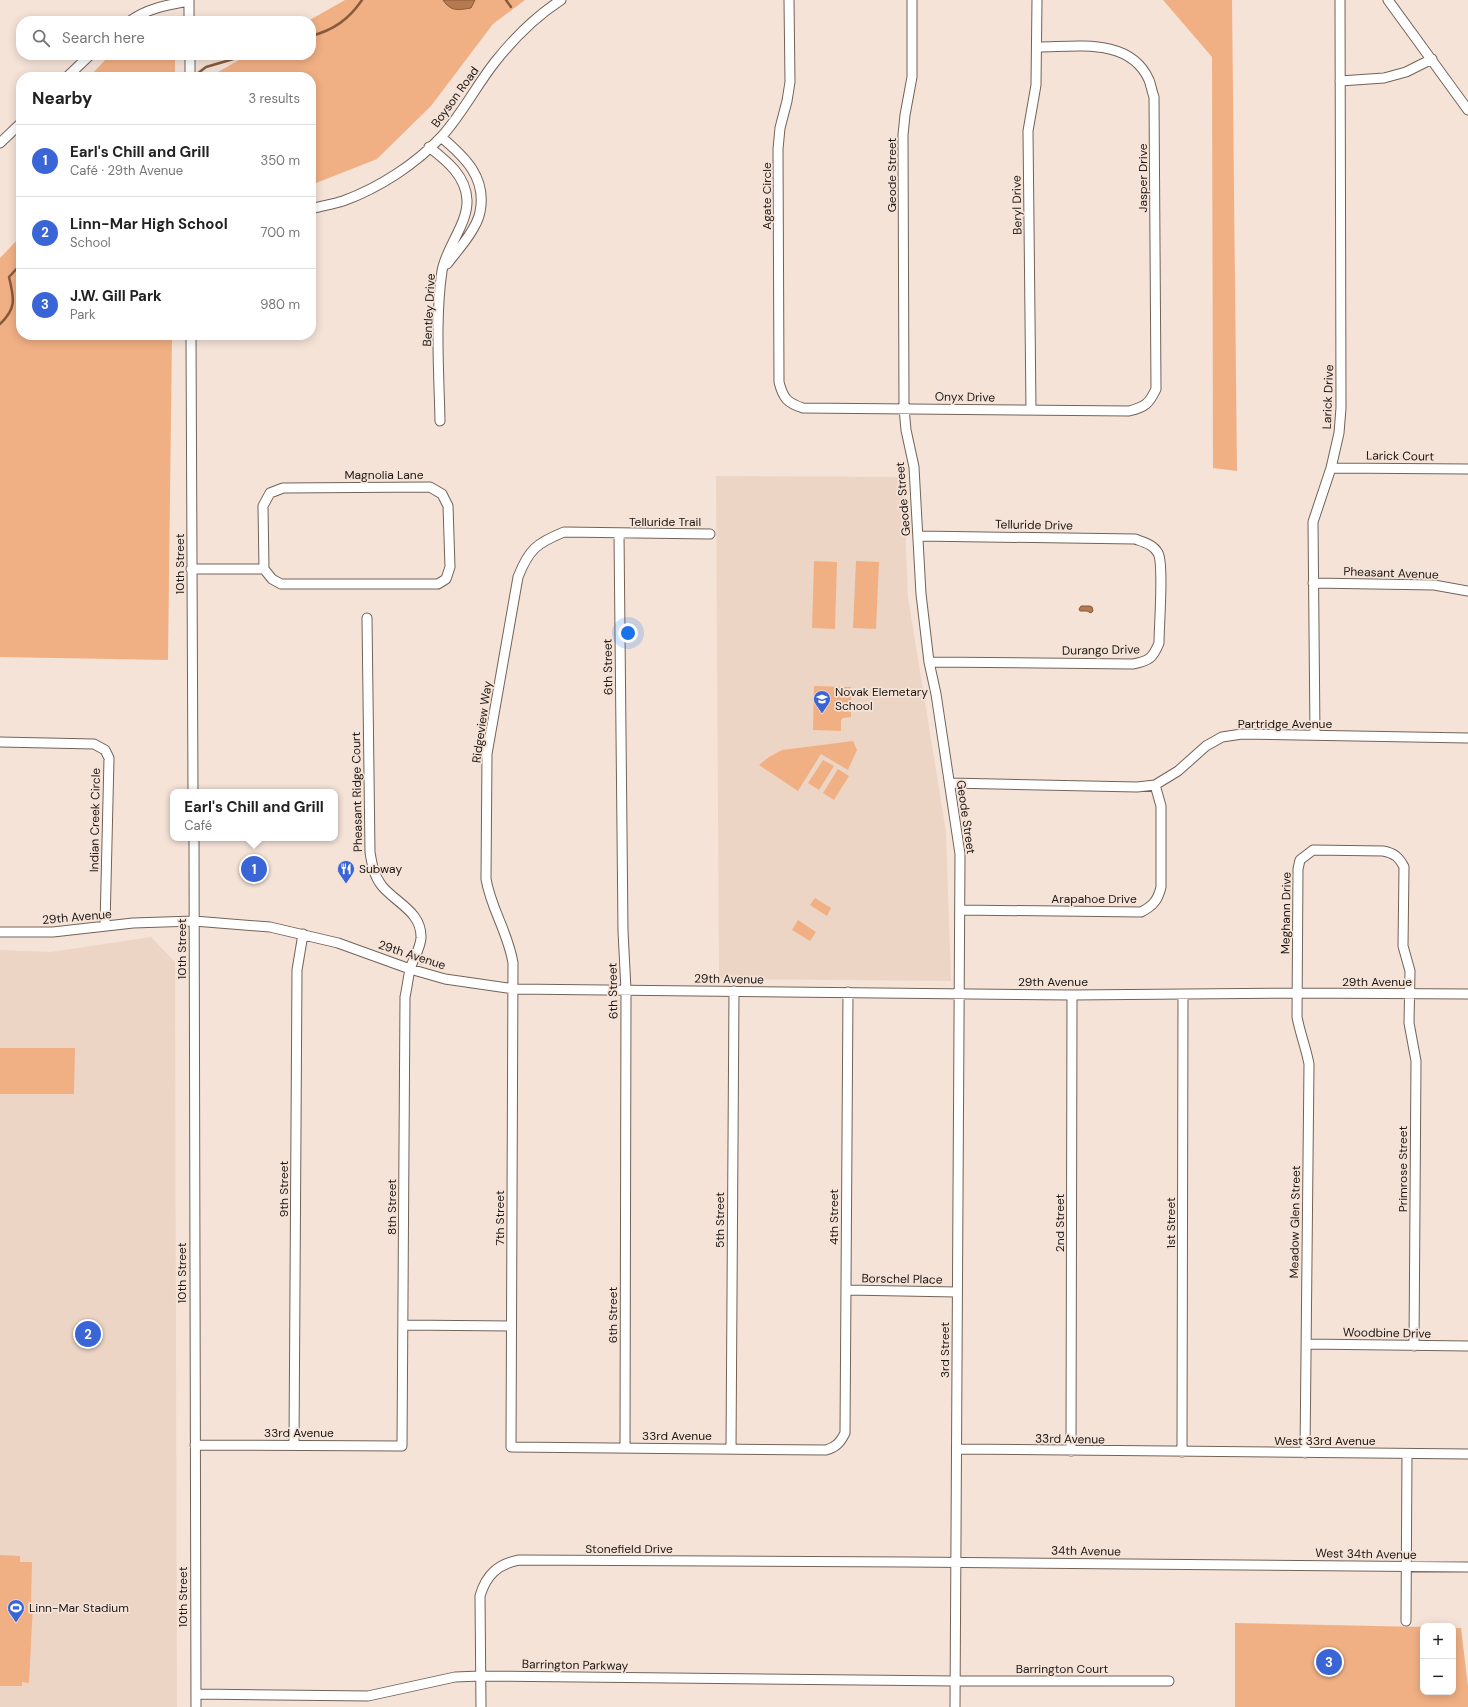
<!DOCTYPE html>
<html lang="en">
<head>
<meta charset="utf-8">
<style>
  :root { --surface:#fff; --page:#f6f6f6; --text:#222; --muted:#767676; --line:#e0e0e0; --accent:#3965d6 }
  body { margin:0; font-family:"DM Sans",sans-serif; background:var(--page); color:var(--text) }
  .controls { position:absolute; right:12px; bottom:12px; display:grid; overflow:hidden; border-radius:8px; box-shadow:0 2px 10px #0003 }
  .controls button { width:36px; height:36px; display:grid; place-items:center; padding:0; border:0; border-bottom:1px solid var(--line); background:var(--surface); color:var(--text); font:20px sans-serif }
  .you { position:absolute; left:628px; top:633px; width:14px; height:14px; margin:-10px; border:3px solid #fff; border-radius:50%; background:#1a73e8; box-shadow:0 0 0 6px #1a73e833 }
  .badge { display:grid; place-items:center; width:26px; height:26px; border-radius:50%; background:var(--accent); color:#fff; font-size:13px; font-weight:700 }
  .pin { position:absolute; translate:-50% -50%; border:2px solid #fff; box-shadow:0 1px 4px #0006 }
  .popup { position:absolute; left:170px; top:789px; width:168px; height:52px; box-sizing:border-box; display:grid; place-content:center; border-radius:8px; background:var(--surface); filter:drop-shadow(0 1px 3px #0005); font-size:13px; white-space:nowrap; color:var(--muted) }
  .popup b { font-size:15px; color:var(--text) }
  .popup::after { content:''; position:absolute; left:50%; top:100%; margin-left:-8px; border:8px solid transparent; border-top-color:var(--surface) }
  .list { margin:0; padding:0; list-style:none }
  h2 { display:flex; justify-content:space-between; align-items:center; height:52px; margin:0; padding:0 16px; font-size:17px }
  h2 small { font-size:13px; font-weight:400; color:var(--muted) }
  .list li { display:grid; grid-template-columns:26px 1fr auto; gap:12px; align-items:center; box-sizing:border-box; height:72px; padding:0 16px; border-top:1px solid var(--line) }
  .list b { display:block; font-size:15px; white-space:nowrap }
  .list p { margin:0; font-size:13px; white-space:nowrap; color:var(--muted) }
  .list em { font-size:13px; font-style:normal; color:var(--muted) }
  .icon { flex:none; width:22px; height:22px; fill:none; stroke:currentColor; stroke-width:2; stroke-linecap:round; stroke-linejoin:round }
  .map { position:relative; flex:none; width:1468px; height:1707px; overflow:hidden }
  .search { position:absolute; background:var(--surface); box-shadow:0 2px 10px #0003; left:16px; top:16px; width:300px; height:44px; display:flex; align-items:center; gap:10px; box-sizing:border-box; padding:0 14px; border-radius:16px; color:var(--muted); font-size:15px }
  .panel { position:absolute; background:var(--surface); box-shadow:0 2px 10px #0003; left:16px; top:72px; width:300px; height:268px; border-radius:16px }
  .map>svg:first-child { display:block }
</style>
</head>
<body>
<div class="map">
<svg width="1468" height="1707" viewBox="0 0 1468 1707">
  <rect width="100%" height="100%" fill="#f5e3d8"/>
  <!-- built -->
  <path fill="#edd5c5" d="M 716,476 L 903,477 L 908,597 L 946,832 L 951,981 L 719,979 Z
    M 151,937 L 175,962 L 177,1707 L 0,1707 L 0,950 L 51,952 Z"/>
  <!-- green -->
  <path fill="#f1b084" d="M 345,0 L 525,0 L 493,24 L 431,106 L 377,159 L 311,185 L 311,77 L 209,77 L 248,55 L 311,55 L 311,21 L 308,21 Z
    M 1163,0 L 1232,0 L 1237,471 L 1213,468 L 1212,57 Z
    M 110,55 L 175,55 L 175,77 L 89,77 Z
    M 21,236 L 21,335 L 172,335 L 168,660 L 0,657 L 0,258 Z
    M 814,561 L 837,562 L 835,629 L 812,628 Z
    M 856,561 L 879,562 L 876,629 L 853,628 Z
    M 814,686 L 851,687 L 851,717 L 843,718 L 841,720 L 841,731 L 813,730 Z
    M 853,741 L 857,750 L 848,770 L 821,754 L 798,791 L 759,765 L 769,757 L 782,750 Z
    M 823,760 L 834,766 L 819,790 L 808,783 Z
    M 838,769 L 849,776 L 834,800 L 823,793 Z
    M 815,898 L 831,908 L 827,916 L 810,905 Z
    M 798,920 L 816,932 L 810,941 L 792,930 Z
    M 0,1048 L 75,1048 L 74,1094 L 0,1094 Z
    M 0,1555 L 20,1556 L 20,1562 L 32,1562 L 31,1604 L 33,1604 L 29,1683 L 22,1682 L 22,1686 L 0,1686 Z
    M 1235,1623 L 1423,1627 L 1423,1692 L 1453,1692 L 1453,1628 L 1461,1628 L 1468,1686 L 1468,1707 L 1235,1707 Z"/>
  <!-- water -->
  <path fill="#b7794e" stroke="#885b3c" d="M 443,0 L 475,0 L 471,8 C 458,10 451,12 443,0 Z
    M 1081,606 L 1090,606 L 1092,607 L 1093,611 L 1091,613 L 1087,611 L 1080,611 L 1079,609 Z"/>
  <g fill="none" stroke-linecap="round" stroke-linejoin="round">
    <!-- stream -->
    <path stroke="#885b3c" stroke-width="2.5" d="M 506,0 L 511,7
      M 311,36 C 334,30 349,19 362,0
      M 193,77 L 206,67 L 247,55
      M 0,324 C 17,308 14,298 9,277 L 21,264"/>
    <defs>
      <path id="minor" d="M 189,0 L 189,21
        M 789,0 L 790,82 L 787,101 L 780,128 L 778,149 L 779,382 C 783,398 787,403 803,408 L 1129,411 C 1145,407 1149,404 1156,389 L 1154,97 C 1152,92 1151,85 1149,80 C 1130,37 1076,47 1038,47
        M 912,0 L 912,77 L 905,115 L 903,135 L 904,408 L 906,430 L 914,467 L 921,594 L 929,662 L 936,694 L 960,854 L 955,1707
        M 1388,0 L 1468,110
        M 130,21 C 148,8 168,5 189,1
        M 190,55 L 190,77
        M 67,77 L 90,55
        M 1340,81 L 1384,78 L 1406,72 L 1432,59
        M 441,137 C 465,157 487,178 480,212 C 477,229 457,251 447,264
        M 0,143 L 21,123
        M 429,147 C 447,161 466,176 467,200 C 468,224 446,247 442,271 C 435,318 439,374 440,421
        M 311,209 C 322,206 333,204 343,201 C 379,188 416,164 442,136 C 462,114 476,86 495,62 C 514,38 535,17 561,0
        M 191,335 L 193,792
        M 1031,410 L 1028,131 L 1036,85 L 1037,0
        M 1331,468 L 1468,469
        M 619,534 L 623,931 L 626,990 L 625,1448
        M 710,534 L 564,532 C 537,543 529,549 518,577 L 487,754 L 486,879 C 491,909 508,932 513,963 L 511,1447 L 826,1450 C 836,1447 840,1443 845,1433 L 848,992
        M 918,536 L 1135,539 C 1143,542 1153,544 1158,553 C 1164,564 1159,626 1159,643 C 1153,658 1149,661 1133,664 L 929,662
        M 191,569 L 264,569 L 272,579 L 281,584 L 438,584 L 446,579 L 450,567 L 448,506 L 442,494 L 430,487 L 283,488 L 270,493 L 263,506 L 264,569
        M 1313,583 L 1434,585 L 1468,591
        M 1315,735 L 1313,522 L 1331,468 L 1339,433 L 1341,408 L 1340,0
        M 0,742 L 94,744 L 105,750 L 109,758 L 105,926
        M 950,783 L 1137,787 L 1155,785 L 1178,771 L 1206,746 L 1222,737 L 1242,734 L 1468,738
        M 194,838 L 196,1707
        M 960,910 L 1141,912 C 1153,906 1158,900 1161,887 L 1161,806 L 1155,785
        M 0,932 L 53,932 L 133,923 L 194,921 L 270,927 L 338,943 L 410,969 L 445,979 L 514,989 L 1072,995 L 1297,993 L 1468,994
        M 846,1290 L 957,1292
        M 403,1325 L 511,1326
        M 1306,1344 L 1468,1346
        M 195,1445 L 402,1446 L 405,997 C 407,988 408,978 410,970 C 413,958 420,950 421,938 C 422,912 396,903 382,886 C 374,876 372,865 370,852 L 367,618
        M 294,1445 L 297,970 L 303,934
        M 731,1448 L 734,991
        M 957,1449 L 1468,1454
        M 1071,1451 L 1072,995
        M 1182,1452 L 1183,995
        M 1305,1453 L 1309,1064 C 1306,1048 1300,1033 1297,1017 L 1298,869 L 1300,860 L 1313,850 L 1383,851 C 1394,853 1399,857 1404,867 L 1403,946 L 1410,971 L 1409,1023 L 1416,1061 L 1414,1346
        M 1406,1621 L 1407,1454
        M 196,1694 L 368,1696 L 455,1677 L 481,1676 L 955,1681 L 1169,1681
        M 481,1707 L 480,1596 C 486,1575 498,1564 519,1560 L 908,1562 L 1468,1567"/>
    </defs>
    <!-- minor casing -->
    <use href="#minor" stroke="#726359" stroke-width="11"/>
    <!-- minor -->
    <use href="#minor" stroke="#fff" stroke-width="9"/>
  </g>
  <!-- icons -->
  <defs>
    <symbol id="school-pin" viewBox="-11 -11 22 30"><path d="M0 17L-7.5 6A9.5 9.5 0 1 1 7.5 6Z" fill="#3965d6" stroke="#f5e3d8"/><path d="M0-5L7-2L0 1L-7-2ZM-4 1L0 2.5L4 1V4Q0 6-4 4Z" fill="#fff"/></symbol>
    <symbol id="restaurant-pin" viewBox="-11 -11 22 30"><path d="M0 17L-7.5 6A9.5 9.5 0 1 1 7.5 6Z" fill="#3965d6" stroke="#f5e3d8"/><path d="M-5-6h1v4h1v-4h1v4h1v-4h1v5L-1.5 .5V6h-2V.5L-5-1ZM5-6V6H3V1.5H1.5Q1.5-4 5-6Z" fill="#fff"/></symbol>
    <symbol id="stadium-pin" viewBox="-11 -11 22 30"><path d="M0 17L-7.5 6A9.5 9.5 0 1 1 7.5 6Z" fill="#3965d6" stroke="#f5e3d8"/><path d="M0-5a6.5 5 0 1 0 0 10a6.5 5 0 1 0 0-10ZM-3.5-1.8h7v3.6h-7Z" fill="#fff"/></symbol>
  </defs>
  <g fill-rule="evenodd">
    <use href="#school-pin" x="812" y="689" width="20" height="27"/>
    <use href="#restaurant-pin" x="336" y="859" width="20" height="27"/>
    <use href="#stadium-pin" x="6" y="1598" width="20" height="27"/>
  </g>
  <g text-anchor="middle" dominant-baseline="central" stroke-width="3.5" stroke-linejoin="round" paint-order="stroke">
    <!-- street labels -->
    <g font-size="12" fill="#1c1612" stroke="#f5e3d8">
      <text transform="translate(455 97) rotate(-54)">Boyson Road</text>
      <text transform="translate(892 175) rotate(-90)">Geode Street</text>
      <text transform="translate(1143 178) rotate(-90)">Jasper Drive</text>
      <text transform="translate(767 196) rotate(-90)">Agate Circle</text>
      <text transform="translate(1017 205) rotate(-91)">Beryl Drive</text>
      <text transform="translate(429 310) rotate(-87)">Bentley Drive</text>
      <text transform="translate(965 397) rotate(1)">Onyx Drive</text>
      <text transform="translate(1328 397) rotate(-88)">Larick Drive</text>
      <text transform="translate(1400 456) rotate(1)">Larick Court</text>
      <text x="384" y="475">Magnolia Lane</text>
      <text transform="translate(903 499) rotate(-95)">Geode Street</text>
      <text x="665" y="522">Telluride Trail</text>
      <text transform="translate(1034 525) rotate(1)">Telluride Drive</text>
      <text transform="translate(180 564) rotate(-90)">10th Street</text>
      <text transform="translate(1391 573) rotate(2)">Pheasant Avenue</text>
      <text transform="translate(1101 650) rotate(-1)">Durango Drive</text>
      <text transform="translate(608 667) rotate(-91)">6th Street</text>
      <text transform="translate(482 722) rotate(-82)">Ridgeview Way</text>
      <text x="1285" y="724">Partridge Avenue</text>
      <text transform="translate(357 792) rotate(-91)">Pheasant Ridge Court</text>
      <text transform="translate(966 817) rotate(82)">Geode Street</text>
      <text transform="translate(95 820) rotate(-89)">Indian Creek Circle</text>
      <text x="1094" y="899">Arapahoe Drive</text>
      <text transform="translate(1286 913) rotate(-89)">Meghann Drive</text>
      <text transform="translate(77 917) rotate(-5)">29th Avenue</text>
      <text transform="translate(182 949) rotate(-90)">10th Street</text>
      <text transform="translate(412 955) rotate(18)">29th Avenue</text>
      <text transform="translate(729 979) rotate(1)">29th Avenue</text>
      <text x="1053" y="982">29th Avenue</text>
      <text x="1377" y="982">29th Avenue</text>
      <text transform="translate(613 991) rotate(-91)">6th Street</text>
      <text transform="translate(1403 1169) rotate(-90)">Primrose Street</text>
      <text transform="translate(284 1189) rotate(-90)">9th Street</text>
      <text transform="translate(392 1207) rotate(-90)">8th Street</text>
      <text transform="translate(834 1217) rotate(-90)">4th Street</text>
      <text transform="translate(500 1218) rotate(-90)">7th Street</text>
      <text transform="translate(720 1220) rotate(-90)">5th Street</text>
      <text transform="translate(1295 1222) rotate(-89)">Meadow Glen Street</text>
      <text transform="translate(1060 1223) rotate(-90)">2nd Street</text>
      <text transform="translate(1171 1223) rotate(-90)">1st Street</text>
      <text transform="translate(182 1273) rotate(-90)">10th Street</text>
      <text transform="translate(902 1279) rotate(1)">Borschel Place</text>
      <text transform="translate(613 1315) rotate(-90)">6th Street</text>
      <text transform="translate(1387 1333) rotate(1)">Woodbine Drive</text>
      <text transform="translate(945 1350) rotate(-90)">3rd Street</text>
      <text x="299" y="1433">33rd Avenue</text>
      <text x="677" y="1436">33rd Avenue</text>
      <text transform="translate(1070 1439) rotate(1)">33rd Avenue</text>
      <text x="1325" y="1441">West 33rd Avenue</text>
      <text x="629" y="1549">Stonefield Drive</text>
      <text transform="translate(1086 1551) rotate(1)">34th Avenue</text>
      <text transform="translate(1366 1554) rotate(1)">West 34th Avenue</text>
      <text transform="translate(183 1597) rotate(-90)">10th Street</text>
      <text transform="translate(575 1665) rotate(1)">Barrington Parkway</text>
      <text x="1062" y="1669">Barrington Court</text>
    </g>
    <!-- poi labels -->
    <g font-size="12" fill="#1c1612" stroke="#f5e3d8" text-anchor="start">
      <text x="835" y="692">Novak Elemetary<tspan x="835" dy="14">School</tspan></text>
      <text x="359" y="869">Subway</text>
      <text x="29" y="1608">Linn-Mar Stadium</text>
    </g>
  </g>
</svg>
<div class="controls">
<button>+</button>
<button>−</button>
</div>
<div class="you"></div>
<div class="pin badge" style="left:254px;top:869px">1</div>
<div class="popup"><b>Earl's Chill and Grill</b>Café</div>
<div class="pin badge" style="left:88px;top:1334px">2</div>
<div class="pin badge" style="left:1329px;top:1662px">3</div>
<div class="search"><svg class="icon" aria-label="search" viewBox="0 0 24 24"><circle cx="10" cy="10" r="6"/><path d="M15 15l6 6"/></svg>Search here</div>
<section class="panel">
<h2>Nearby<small>3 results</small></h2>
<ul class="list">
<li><span class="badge">1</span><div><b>Earl's Chill and Grill</b><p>Café · 29th Avenue</p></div><em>350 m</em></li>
<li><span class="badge">2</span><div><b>Linn-Mar High School</b><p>School</p></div><em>700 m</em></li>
<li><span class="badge">3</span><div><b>J.W. Gill Park</b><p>Park</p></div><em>980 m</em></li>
</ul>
</section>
</div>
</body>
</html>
